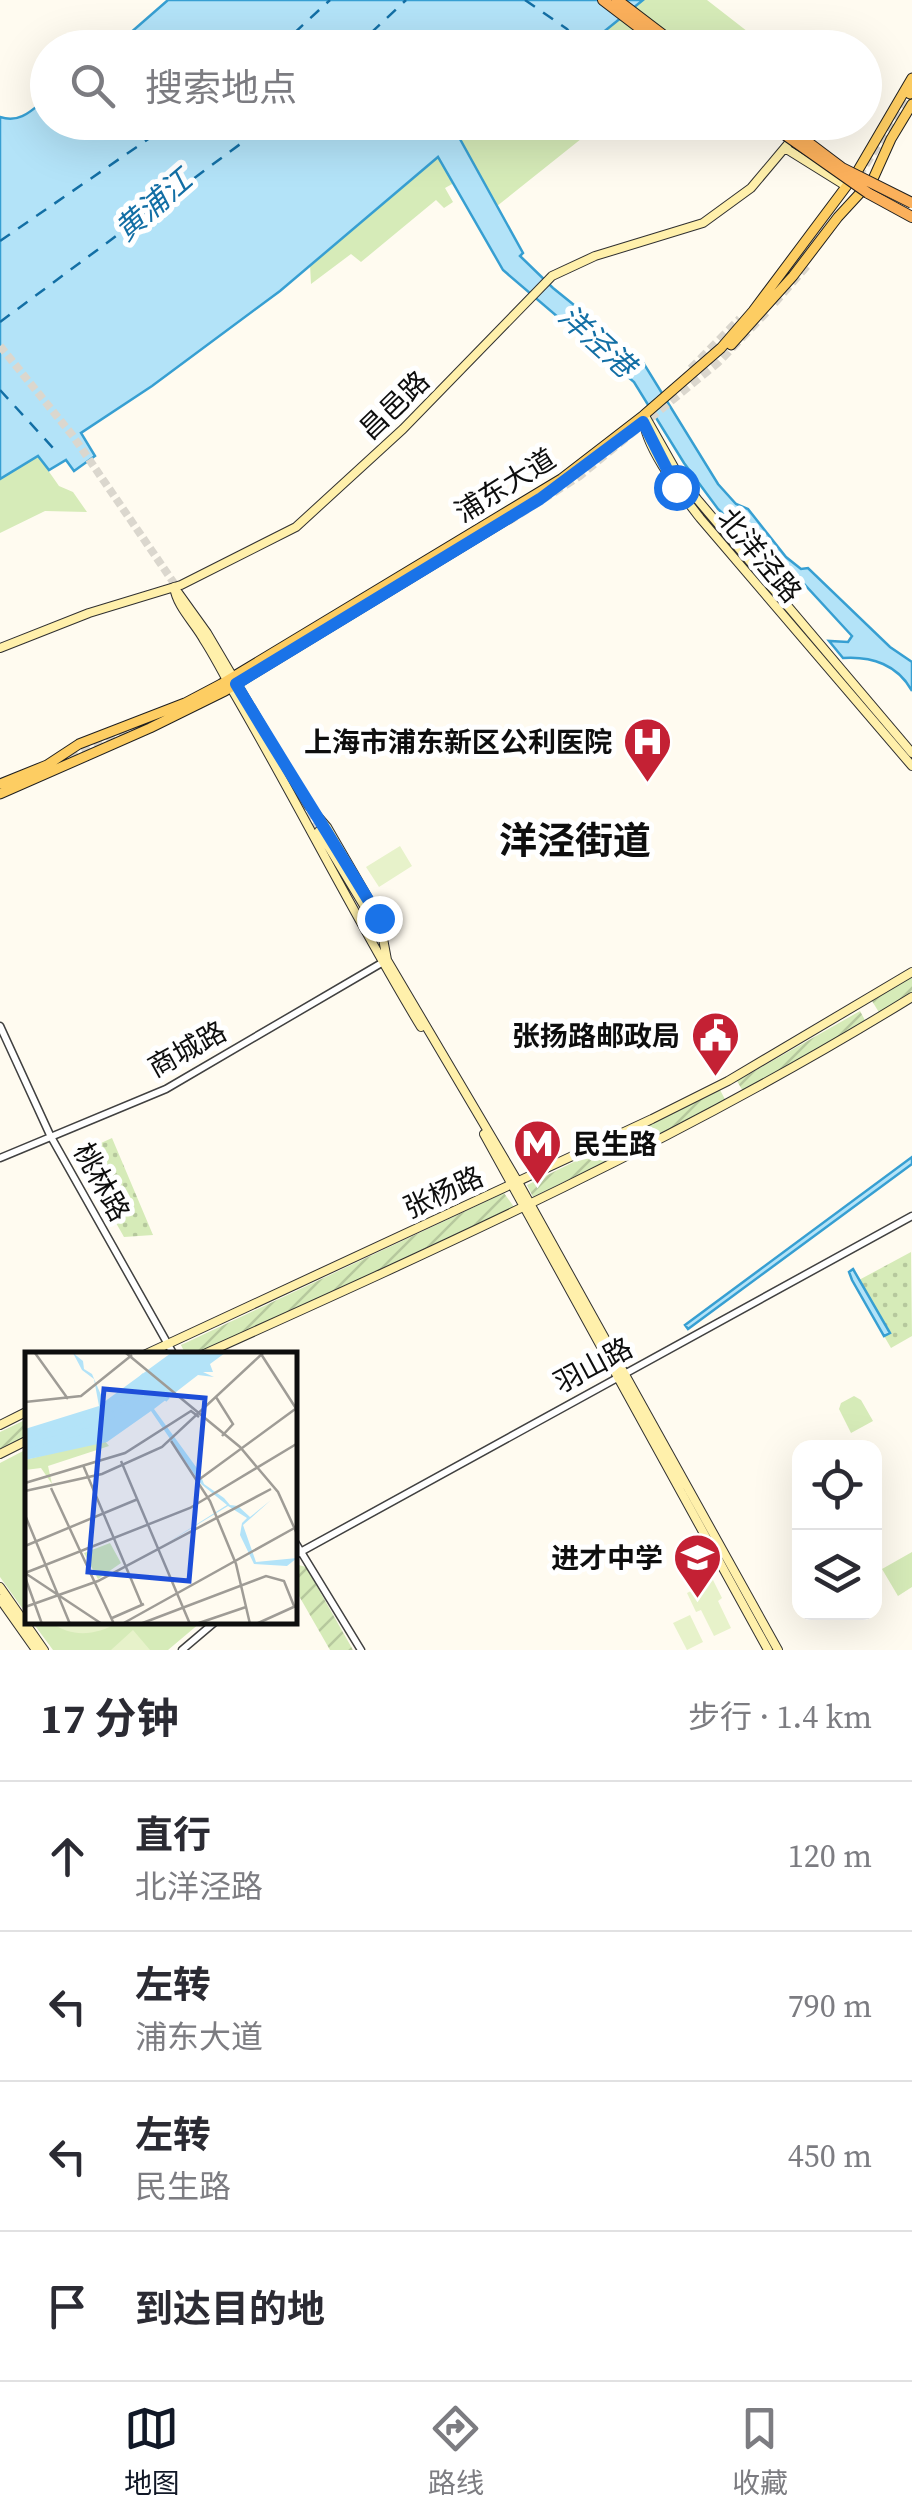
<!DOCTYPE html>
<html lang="zh">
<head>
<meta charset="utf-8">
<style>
  :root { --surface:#fff; --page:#f7f7f7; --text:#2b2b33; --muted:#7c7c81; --line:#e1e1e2; --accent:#111827 }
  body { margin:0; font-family:"Source Serif 4","Noto Sans SC",serif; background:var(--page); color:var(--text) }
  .controls { position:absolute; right:30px; bottom:30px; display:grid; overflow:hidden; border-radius:20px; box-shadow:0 10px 40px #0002 }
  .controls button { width:90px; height:90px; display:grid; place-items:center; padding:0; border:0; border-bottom:2px solid var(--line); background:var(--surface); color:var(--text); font:50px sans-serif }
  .stop { position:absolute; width:30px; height:30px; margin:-22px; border:8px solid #1a73e8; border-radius:50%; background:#fff }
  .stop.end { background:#1a73e8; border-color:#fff; box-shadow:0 2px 10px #0008 }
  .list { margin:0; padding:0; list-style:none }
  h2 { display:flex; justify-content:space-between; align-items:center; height:130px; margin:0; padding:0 40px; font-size:42px }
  h2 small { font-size:32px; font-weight:400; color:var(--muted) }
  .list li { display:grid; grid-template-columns:65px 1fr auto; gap:30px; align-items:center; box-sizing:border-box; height:150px; padding:0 40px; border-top:2px solid var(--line) }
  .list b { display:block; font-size:38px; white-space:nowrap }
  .list p { margin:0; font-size:32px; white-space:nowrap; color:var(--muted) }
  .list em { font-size:32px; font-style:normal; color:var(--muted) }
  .icon { flex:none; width:55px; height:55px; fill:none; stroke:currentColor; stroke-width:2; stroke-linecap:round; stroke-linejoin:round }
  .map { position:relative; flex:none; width:912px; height:1650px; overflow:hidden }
  .search { position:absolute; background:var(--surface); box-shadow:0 10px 40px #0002; left:30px; right:30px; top:30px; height:110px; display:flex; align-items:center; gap:25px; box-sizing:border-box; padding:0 35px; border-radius:55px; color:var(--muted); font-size:38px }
  .sheet { height:730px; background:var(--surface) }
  nav { display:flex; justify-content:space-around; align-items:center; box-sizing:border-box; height:140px; border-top:2px solid var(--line); background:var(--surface); font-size:28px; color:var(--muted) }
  nav a { display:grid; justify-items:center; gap:5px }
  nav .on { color:var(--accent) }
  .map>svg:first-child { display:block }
</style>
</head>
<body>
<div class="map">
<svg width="912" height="1650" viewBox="0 0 912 1650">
  <defs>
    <pattern id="grass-dots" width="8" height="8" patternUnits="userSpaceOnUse" patternTransform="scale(2.5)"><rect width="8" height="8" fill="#d6ebb8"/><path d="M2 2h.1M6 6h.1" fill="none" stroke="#b6c89d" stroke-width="1.8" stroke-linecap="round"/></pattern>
    <pattern id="garden-furrows" width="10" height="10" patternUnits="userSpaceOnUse" patternTransform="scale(2.5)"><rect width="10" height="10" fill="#d6ebb8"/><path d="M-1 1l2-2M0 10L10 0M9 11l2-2" fill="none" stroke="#b6c89d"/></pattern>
  </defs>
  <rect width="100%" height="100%" fill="#fffbf0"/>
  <!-- grass -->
  <path fill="url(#grass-dots)" d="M 112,1138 L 153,1235 L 124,1237 L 77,1154 Z
    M 911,1252 L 912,1336 L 891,1348 L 884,1336 L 889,1332 L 859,1280 Z"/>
  <!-- park -->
  <path fill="#d6ebb8" d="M 643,0 L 707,0 L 752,35 L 745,47 L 585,48 Z
    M 477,123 L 601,123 L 497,206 L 460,138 Z
    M 438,157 L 454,183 L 445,188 L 453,202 L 444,208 L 436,200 L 361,262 L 351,254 L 311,284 L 310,265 Z
    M 38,456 L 59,486 L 73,492 L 87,512 L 45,511 L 0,533 L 0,479 Z
    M 854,1396 L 861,1400 L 873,1421 L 851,1433 L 839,1409 L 841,1403 Z
    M 27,1449 L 27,1615 L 0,1577 L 0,1463 Z
    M 912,1552 L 912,1587 L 898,1596 L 882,1569 Z
    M 33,1623 L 200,1623 L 168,1650 L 53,1650 Z"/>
  <!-- garden -->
  <path fill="url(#garden-furrows)" d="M 912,976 L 912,993 L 880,1014 L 872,1001 Z
    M 860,1011 L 867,1024 L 744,1093 L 737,1081 Z
    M 720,1090 L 727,1103 L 533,1197 L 527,1185 Z
    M 504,1193 L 514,1207 L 197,1355 L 186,1355 L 181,1345 Z
    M 27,1419 L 27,1437 L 0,1450 L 0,1432 Z
    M 295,1564 L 306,1567 L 353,1650 L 330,1650 L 295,1589 Z"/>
  <!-- pitch -->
  <path fill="#e7f2ca" d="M 400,846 L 412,866 L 379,887 L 366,867 Z
    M 713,1580 L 722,1598 L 718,1601 L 731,1628 L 714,1636 L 701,1610 L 696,1612 L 687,1593 Z
    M 690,1615 L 703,1642 L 687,1650 L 673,1623 Z
    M 52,1623 L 117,1623 C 97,1635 72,1638 52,1623 Z
    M 133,1630 L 150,1650 L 111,1650 Z"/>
  <!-- water -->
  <path fill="#b3e3f8" stroke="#379fd2" stroke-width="2.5" d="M 168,0 L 643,0 L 585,47 L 568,47 L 565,44 L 560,48 L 113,48 Z
    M 47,98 L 48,122 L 477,123 L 460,139 L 523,253 L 520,256 L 553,288 L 641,359 L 718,484 L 736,504 L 748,509 L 786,557 L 801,569 L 808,568 L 890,647 L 912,662 L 912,691 C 898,665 872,656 843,658 L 829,641 L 848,642 L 852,636 L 782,560 L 757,540 L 746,536 L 718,509 L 684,463 L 634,382 L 503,270 L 438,157 L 280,291 L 152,386 L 81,433 L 95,456 L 74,471 L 66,460 L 49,470 L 38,456 L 0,479 L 0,117 C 20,124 32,110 47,98 Z
    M 912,1157 L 912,1164 L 688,1329 L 685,1325 Z
    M 853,1269 L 890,1333 L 884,1336 L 852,1280 L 849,1272 Z"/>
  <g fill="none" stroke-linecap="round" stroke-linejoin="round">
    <!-- ferry -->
    <path stroke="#136fa5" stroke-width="2.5" stroke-dasharray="12 10" stroke-linecap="butt" d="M 525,0 L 567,29 L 579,46
      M 278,48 L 330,0
      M 355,48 L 406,0
      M 0,241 L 173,122
      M 0,322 L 270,122
      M 0,390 L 54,449"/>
    <!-- secondary-tunnel -->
    <path stroke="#dbd7ce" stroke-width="8" stroke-dasharray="8 4" stroke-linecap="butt" d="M 0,346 L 73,436 L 178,589
      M 296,791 L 319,831"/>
    <!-- primary-tunnel -->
    <path stroke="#dbd7ce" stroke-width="9" stroke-dasharray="9 4.5" stroke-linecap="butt" d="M 858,176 L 910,94
      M 774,303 L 808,264
      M 691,369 L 740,319
      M 508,521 L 579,476 L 718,362 L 767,311
      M 57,762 L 171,712"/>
    <defs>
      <path id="tertiary" d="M 0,1026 L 50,1135 L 174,1355
        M 0,1158 L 166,1089 L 385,961
        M 295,1542 L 361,1650
        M 295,1555 L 912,1216
        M 182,1650 L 215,1622"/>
      <path id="secondary" d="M 785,148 L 846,186
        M 644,415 C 640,442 683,496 700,518 L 912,766
        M 645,416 L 675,469 L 697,499 L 912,753
        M 174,587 L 207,633 L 309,806 L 327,827 L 379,917 L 387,960 L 518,1182 L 778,1650
        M 174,587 C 177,607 194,622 204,640 C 215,657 224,675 234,693 C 298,803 355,918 421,1027
        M 0,648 L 89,613 L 181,585 L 296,527 L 403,429 L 552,276 L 595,256 L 703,223 L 751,188 L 793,138
        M 319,831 L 381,934
        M 484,1134 L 768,1650
        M 144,1355 L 652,1119 L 728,1081 L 912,972
        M 202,1355 C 444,1246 686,1137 912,997
        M 0,1425 L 28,1411
        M 0,1454 L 28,1440
        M 0,1587 L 44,1650
        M 0,1599 L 36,1650"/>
      <path id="primary" d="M 910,94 L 912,91
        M 731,345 L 793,276 L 838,217 L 873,179 L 891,139 L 912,104
        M 0,784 L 47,765 L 79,744 L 185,703 L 221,684 L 561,479 L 644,415 L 721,348 L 753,311 L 857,172 L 912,78
        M 0,794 L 150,728 L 225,691 L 511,517"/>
      <path id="trunk" d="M 603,0 L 666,48
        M 617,0 L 680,48
        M 868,193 L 912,217"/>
    </defs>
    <!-- tertiary casing -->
    <use href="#tertiary" stroke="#414141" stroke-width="9"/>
    <!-- secondary casing -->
    <use href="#secondary" stroke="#303030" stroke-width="10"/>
    <!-- primary casing -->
    <use href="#primary" stroke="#1f1f1f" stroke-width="11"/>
    <!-- trunk casing -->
    <use href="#trunk" stroke="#1f1f1f" stroke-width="12"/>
    <!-- tertiary -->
    <use href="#tertiary" stroke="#fff" stroke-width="6"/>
    <!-- secondary -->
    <use href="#secondary" stroke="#fff0ab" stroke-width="8"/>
    <!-- primary -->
    <use href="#primary" stroke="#fdcd62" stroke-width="9"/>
    <!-- trunk -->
    <use href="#trunk" stroke="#fbb05b" stroke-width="10"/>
    <defs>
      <path id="trunk-bridge" d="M 767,122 L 868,193
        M 781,122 L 842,168 L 912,203"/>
    </defs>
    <!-- trunk-bridge casing -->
    <use href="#trunk-bridge" stroke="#1f1f1f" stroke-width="12" stroke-linecap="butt"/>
    <!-- trunk-bridge -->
    <use href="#trunk-bridge" stroke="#fbb05b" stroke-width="10"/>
  </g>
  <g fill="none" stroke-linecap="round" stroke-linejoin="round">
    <!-- route -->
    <path stroke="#1a73e8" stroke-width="12" d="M 379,918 C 332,839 283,763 236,684 L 540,499 L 643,422 L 676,487"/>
  </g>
  <!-- icons -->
  <defs>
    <symbol id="hospital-pin" viewBox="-11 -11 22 30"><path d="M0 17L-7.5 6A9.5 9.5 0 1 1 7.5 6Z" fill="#c42134" stroke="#fff"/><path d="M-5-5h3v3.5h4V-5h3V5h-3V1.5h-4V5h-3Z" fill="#fff"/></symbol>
    <symbol id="civic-pin" viewBox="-11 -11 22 30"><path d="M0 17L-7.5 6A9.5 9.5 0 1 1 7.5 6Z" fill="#c42134" stroke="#fff"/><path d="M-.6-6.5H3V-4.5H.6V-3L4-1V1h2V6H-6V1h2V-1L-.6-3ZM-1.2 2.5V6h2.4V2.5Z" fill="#fff"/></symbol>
    <symbol id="metro-pin" viewBox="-11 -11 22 30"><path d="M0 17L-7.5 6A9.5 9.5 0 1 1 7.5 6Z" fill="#c42134" stroke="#fff"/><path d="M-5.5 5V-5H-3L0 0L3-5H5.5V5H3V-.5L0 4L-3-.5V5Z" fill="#fff"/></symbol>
    <symbol id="school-pin" viewBox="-11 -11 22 30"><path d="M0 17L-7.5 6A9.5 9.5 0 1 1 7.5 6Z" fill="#c42134" stroke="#fff"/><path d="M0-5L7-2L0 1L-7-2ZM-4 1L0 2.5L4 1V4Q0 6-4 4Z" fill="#fff"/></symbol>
  </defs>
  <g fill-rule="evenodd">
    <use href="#hospital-pin" x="620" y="714" width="55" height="75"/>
    <use href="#civic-pin" x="688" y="1008" width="55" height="75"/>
    <use href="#metro-pin" x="510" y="1116" width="55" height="75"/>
    <use href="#school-pin" x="670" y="1530" width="55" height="75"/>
  </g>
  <g text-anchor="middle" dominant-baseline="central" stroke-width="10" stroke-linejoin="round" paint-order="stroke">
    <!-- street labels -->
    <g font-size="28" fill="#0e0e0e" stroke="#fff">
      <text transform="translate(394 405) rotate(-44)">昌邑路</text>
      <text transform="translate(505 485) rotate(-32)">浦东大道</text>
      <text transform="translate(760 555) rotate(50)">北洋泾路</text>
      <text transform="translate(187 1049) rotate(-29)">商城路</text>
      <text transform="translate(102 1182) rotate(61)">桃林路</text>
      <text transform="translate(443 1192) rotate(-25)">张杨路</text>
      <text transform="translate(593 1365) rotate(-28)">羽山路</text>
    </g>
    <!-- poi labels -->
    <g font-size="28" font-weight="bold" fill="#0e0e0e" stroke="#fff" text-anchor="end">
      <text x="612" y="742">上海市浦东新区公利医院</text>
      <text x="680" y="1036">张扬路邮政局</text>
      <text x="573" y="1144" text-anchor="start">民生路</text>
      <text x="663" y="1558">进才中学</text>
    </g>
    <!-- water labels -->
    <g font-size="30" font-style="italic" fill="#136fa5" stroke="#fff">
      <text transform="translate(153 205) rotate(-41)">黄浦江</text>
      <text transform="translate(597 341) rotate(42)">洋泾港</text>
    </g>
    <!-- district labels -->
    <g font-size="38" font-weight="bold" fill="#0e0e0e" stroke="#fff">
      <text x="575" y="841">洋泾街道</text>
    </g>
  </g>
  <!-- overview -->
  <g transform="translate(25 1352)">
    <rect width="272" height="272" fill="#fffbf0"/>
    <path d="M 79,88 L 84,94 L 23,114 L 27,132 L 16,116 L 0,118 L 0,108 ZM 85,191 L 96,211 L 73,227 L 59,201 Z" fill="#d6ebb8"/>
    <path d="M 48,1 L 58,9 L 59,17 L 67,22 L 79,50 L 146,1 L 200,1 L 185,12 L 188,20 L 178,20 L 189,25 L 173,23 L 129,57 L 174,119 L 179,132 L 199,146 L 205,153 L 213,154 L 225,165 L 246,148 L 218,173 L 231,210 L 272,206 L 262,214 L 229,212 L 215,183 L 217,171 L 222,166 L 203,154 L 142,191 L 202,153 L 176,132 L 126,59 L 82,90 L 0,108 L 0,77 L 74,54 L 69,27 L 57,18 Z" fill="#b3e3f8"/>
    <path fill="none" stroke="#b3e3f8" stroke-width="5" d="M 116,23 L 143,48M 135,25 L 165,1M 139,28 L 173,1M 60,61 L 81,87M 0,88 L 54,76 L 129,30M 0,94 L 66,78 L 133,33"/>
    <path fill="none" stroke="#9f9c96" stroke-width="2.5" d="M 10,1 L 43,47M 101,1 L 215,95 L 253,140 L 273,184M 236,2 L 272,58M 191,45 L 208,72 L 197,84M 0,50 L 56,44 L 107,3M 146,89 L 185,149 L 211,212 L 225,272M 96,109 L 165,272M 58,113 L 117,253M 172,129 L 273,55M 0,131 L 100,101 L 166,59 L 174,65M 26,136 L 89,272M 0,139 L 77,122 L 137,95 L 238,1M 0,163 L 45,272M 0,194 L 113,147M 0,221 L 165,156 L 273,91M 0,221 L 77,272M 0,225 L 17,272M 0,255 L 73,229 L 246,137M 87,266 L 119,252M 97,272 L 273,174M 115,272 L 241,224 L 259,229 L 269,254M 171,272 L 221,255M 231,272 L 273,253"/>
    <path fill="#1d4ed8" fill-opacity="0.15" stroke="#1d4ed8" stroke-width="5" d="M 79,37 L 180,46 L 164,229 L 63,220 Z"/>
    <rect width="272" height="272" fill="none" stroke="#0e0e0e" stroke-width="5"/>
  </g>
</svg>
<div class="controls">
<button><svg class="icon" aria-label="locate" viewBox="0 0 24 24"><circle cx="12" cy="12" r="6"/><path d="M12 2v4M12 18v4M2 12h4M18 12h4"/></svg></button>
<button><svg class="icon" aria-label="layers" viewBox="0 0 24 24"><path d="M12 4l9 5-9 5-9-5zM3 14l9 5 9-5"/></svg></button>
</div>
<div class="stop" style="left:676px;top:487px"></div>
<div class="stop end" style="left:379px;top:918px"></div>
<div class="search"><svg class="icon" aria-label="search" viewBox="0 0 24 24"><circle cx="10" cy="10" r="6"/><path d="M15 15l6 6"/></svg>搜索地点</div>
</div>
<section class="sheet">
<h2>17 分钟<small>步行 · 1.4 km</small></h2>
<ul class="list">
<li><svg class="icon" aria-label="ahead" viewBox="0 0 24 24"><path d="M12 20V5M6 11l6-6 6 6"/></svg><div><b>直行</b><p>北洋泾路</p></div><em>120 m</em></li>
<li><svg class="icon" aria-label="left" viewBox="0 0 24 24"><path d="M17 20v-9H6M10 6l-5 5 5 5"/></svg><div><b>左转</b><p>浦东大道</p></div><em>790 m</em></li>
<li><svg class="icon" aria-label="left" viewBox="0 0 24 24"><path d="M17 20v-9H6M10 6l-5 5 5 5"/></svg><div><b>左转</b><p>民生路</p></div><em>450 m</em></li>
<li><svg class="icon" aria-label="arrive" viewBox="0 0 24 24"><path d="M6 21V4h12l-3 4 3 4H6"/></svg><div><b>到达目的地</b></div></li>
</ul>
</section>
<nav>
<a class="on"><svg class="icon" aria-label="map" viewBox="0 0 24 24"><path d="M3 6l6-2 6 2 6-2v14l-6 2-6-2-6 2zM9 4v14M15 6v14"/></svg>地图</a>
<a><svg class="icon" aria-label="directions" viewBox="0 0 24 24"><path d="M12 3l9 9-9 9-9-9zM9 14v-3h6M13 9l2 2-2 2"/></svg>路线</a>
<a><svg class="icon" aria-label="saved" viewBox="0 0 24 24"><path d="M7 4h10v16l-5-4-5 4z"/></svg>收藏</a>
</nav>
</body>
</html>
